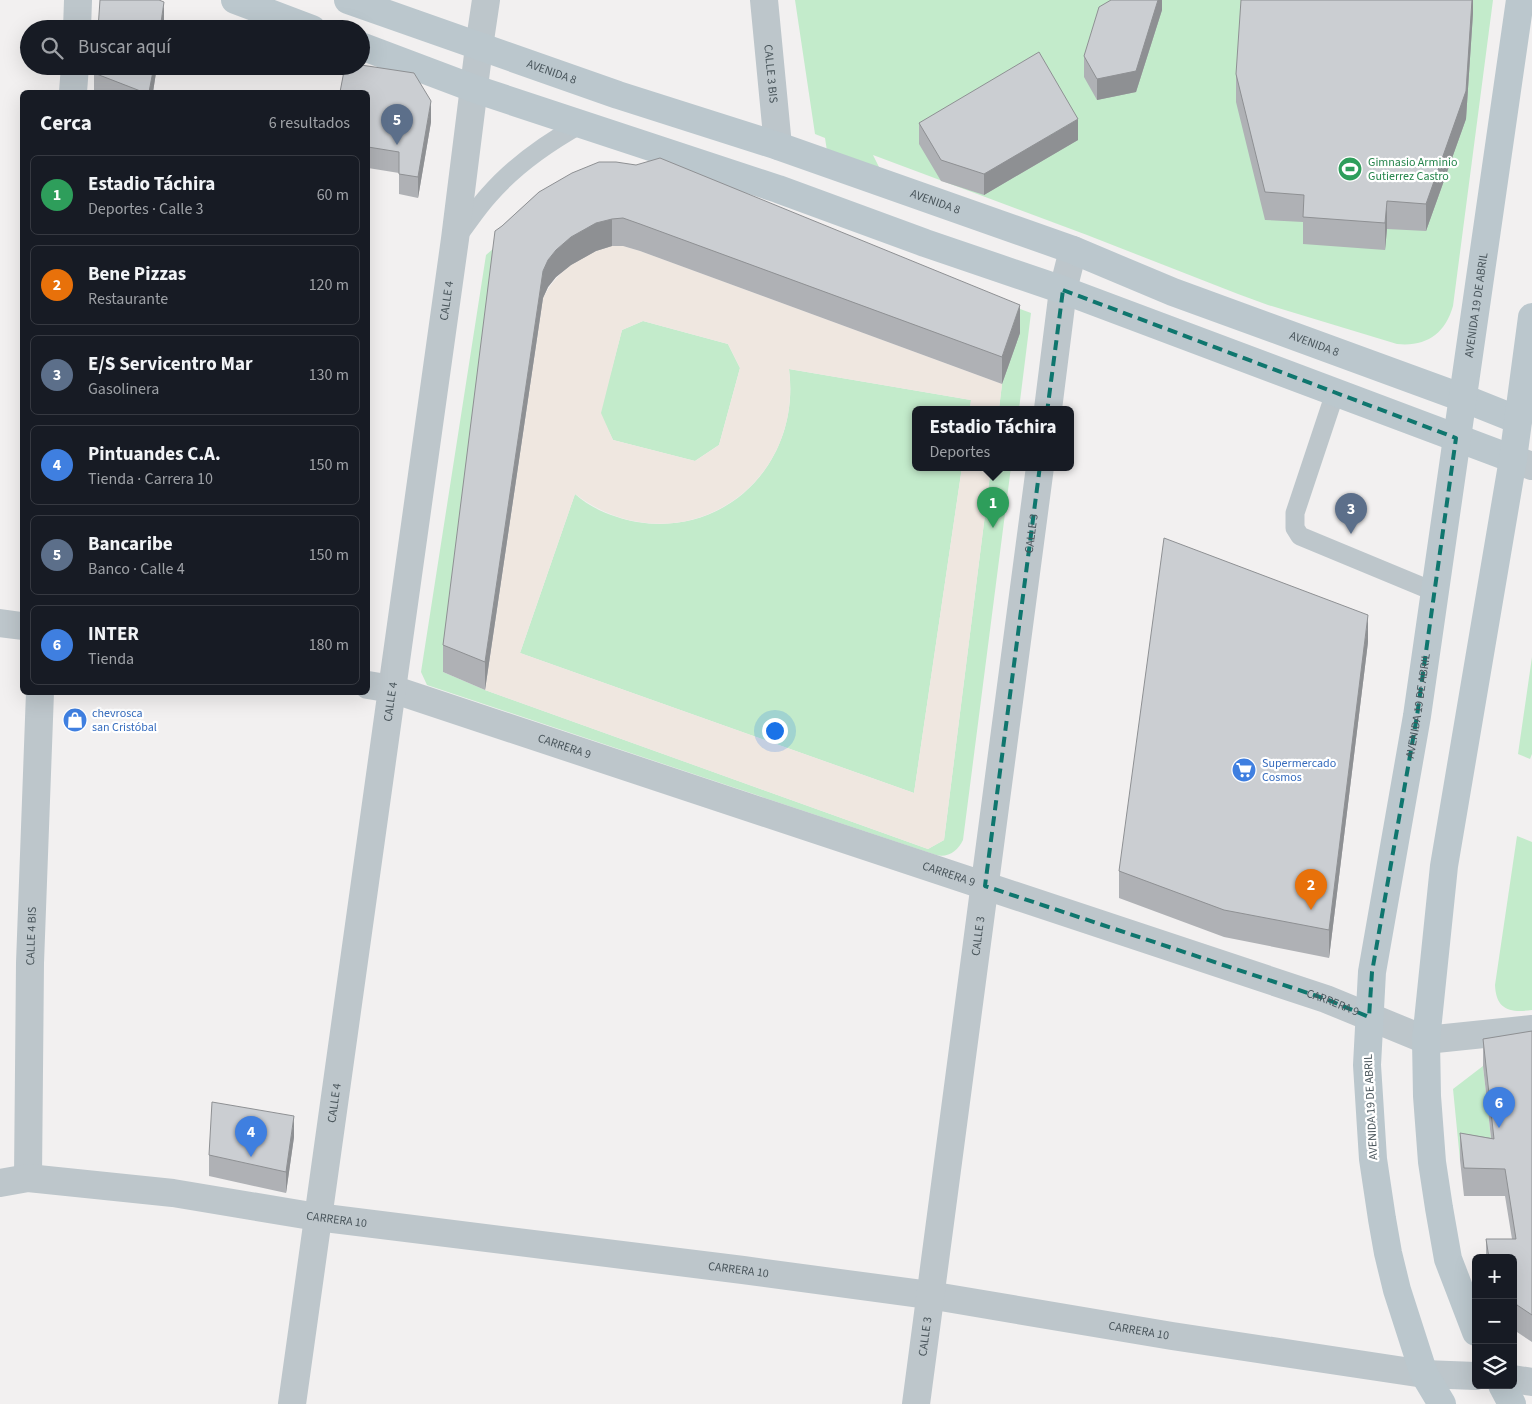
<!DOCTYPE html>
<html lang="es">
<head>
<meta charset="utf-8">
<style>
  :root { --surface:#171b24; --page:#242831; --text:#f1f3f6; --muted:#9ea1a6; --line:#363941; --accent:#2b91d1 }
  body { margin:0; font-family:"Source Sans 3",sans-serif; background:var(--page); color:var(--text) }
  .controls { position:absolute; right:15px; bottom:15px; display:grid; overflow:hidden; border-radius:8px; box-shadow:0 5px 20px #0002 }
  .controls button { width:45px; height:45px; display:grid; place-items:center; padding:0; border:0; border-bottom:1px solid var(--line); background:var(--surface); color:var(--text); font:25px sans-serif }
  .you { position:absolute; left:774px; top:730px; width:18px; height:18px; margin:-12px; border:4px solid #fff; border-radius:50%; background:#1a73e8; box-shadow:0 0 0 8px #1a73e833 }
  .badge { display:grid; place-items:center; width:32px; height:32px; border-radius:50%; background:var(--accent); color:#fff; font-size:16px; font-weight:700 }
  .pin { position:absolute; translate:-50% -41px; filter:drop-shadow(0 1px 2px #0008) }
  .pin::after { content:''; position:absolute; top:26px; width:18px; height:15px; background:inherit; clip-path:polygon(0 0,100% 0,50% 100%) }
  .popup { position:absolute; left:912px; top:406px; width:162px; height:65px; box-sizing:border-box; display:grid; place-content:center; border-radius:8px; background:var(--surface); filter:drop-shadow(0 1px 4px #0005); font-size:16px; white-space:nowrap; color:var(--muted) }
  .popup b { font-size:19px; color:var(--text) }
  .popup::after { content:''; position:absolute; left:50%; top:100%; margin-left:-10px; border:10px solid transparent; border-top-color:var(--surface) }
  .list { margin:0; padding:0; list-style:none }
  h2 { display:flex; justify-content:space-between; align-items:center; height:65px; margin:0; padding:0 20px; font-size:21px }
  h2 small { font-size:16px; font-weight:400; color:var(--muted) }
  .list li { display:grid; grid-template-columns:32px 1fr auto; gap:15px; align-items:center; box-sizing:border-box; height:80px; margin:0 10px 10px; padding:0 10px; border:1px solid var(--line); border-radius:8px }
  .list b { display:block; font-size:19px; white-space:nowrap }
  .list p { margin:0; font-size:16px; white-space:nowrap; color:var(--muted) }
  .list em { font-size:16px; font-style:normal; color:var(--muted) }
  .icon { flex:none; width:28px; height:28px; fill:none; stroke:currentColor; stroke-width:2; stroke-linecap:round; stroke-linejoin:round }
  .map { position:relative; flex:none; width:1532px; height:1404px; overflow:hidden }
  .search { position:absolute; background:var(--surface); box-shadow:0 5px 20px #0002; left:20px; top:20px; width:350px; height:55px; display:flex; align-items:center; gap:12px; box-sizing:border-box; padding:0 18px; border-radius:28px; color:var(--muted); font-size:19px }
  .panel { position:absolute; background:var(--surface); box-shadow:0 5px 20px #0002; left:20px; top:90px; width:350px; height:605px; border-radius:8px }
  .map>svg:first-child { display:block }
</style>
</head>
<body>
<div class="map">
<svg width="1532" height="1404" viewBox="0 0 1532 1404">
  <rect width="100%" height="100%" fill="#f2f0f0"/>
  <!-- green -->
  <path fill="#c3ebcb" d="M 795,0 L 1493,0 L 1453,306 C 1445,334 1426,347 1397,344 L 1268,305 L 1238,294 L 1087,235 L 873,155 L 880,169 L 827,151 L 825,138 L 815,134 Z
    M 663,177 L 1031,313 L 1019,409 L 999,409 L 1002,384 L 1019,332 L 660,185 L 636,192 L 616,189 L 599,189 L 572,201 L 539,219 L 502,253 L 495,258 L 443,672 L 485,690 L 928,849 L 944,840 L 991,467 L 1011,467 L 963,840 C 958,851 948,858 936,855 L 427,685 L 421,672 L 486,255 L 535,212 L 568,192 L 597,180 L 616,180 L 638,183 Z
    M 643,321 L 728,344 L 740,368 L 719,445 L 695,461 L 613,440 L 600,413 L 622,330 Z
    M 789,369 L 971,400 L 970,409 L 916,409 L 916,467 L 962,467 L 914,793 L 520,653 L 575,494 C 591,509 615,518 637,522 C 729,537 801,460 789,369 Z
    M 1532,657 L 1532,754 L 1530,759 L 1518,754 Z
    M 1517,836 L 1532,842 L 1532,1010 C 1510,1013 1496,1010 1495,985 Z
    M 1483,1066 L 1494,1166 L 1460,1160 L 1453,1089 Z"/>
  <!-- sand -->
  <path fill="#efe7e0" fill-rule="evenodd" d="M 611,246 L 623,246 L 640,251 L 1002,384 L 999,409 L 970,409 L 971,400 L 789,369 C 804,493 674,569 575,494 L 520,653 L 914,793 L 962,467 L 991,467 L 944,840 L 928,849 L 485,690 L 543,298 C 556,271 583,254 611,246 ZM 643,321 L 728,344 L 740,368 L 719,445 L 695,461 L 613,440 L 601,413 L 622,330 Z"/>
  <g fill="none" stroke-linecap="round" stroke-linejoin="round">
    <!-- lane -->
    <path stroke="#bdc6cb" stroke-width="19" d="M 456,238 C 467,224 477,208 489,195 C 515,165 547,143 581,124
      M 1335,393 L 1295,513 L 1295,528 L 1300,536 L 1435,592"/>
    <!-- street -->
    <g stroke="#bdc6cb" stroke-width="28">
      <path id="s1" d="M 764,0 L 778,146"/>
      <path d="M 77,29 L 78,0"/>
      <path d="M 73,92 L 75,66"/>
      <path d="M 1048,409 L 1063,290 L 1073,250"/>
      <path d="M 1513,459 L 1532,466"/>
      <path d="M 0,623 L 22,626"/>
      <path id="s2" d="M 368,685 L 392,689 L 1326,999 L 1426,1040 L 1532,1029"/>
      <path id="s3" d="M 28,1178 L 30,963 L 40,692"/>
      <path id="s4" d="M 0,1183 L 28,1178 L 173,1193 L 317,1217 L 743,1270 L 929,1295 L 1172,1336 L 1424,1374 L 1476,1376"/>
      <path d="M 1513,1379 L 1532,1382"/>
      <path id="s5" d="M 292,1404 L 455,239 L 479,47 L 486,0"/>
      <path id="s6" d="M 916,1404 L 1040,467"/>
    </g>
    <!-- secondary -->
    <g stroke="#bbc7cd" stroke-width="28">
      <path d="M 235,0 L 312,29"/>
      <path id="s7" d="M 348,0 L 618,95 L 778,146 L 1073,250 L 1173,292 L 1463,398 L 1518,420"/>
      <path d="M 361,46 L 475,89 L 778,189 L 925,243 L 1063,290 L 1513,459"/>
      <path d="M 1476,1332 L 1448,1259 L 1439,1208 L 1432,1162 L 1427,1096 L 1426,1040 L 1444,866 L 1513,459 L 1532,317"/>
      <path d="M 1502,1385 L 1512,1404"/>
      <path id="s8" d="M 1442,1404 L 1424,1374 L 1397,1290 L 1388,1253 L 1382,1219 L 1373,1159 L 1367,1065 L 1372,972 L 1417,716 L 1520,0"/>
    </g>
  </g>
  <!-- wall -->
  <path fill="#afb1b5" d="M 1162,0 L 1162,10 L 1136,92 L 1097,100 L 1084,77 L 1084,56 Z
    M 1473,0 L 1473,13 L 1466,119 L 1426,231 L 1387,229 L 1385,250 L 1303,244 L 1303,222 L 1265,220 L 1236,102 L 1236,74 Z
    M 157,66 L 153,92 L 94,92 L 94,73 Z
    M 368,92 L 431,122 L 418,198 L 399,194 L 399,173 L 368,168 Z
    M 919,123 L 1078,140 L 984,195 L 941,181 L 919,144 Z
    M 539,192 L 1020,333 L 1002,384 L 640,251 L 623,246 L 612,246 L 596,251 L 571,265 L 556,277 L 548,287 L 543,298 L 485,690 L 443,672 L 443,645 L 502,226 Z
    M 1368,642 L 1329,958 L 1224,937 L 1119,898 L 1119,871 Z
    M 1532,1031 L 1532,1342 L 1517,1332 L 1513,1327 L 1513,1258 L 1486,1258 L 1486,1239 L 1512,1239 L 1505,1196 L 1464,1196 L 1460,1160 L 1460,1133 L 1491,1138 L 1483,1066 L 1483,1039 Z
    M 294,1137 L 286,1193 L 209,1176 L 209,1155 Z"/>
  <!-- shaded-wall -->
  <path fill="#8e9093" d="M 1158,0 L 1162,0 L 1162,10 L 1136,92 L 1097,100 L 1097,79 Z
    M 1472,0 L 1473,0 L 1473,13 L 1466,119 L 1426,231 L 1426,204 Z
    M 164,2 L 164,23 L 163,29 L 160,29 Z
    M 154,66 L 157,66 L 153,92 L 149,92 Z
    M 431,101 L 431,122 L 418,198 L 418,177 Z
    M 1078,119 L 1078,140 L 984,195 L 984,174 Z
    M 1387,201 L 1387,229 L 1385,250 L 1385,223 Z
    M 612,219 L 612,246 L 596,251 L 571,265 L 556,277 L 548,287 L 543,298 L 485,690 L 485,662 L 543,271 L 548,260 L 556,250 L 571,237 L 596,223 Z
    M 1020,305 L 1020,333 L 1002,384 L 1002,357 Z
    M 1368,615 L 1368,642 L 1329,958 L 1329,930 Z
    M 294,1116 L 294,1137 L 286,1193 L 286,1172 Z"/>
  <!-- building -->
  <path fill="#cbced2" stroke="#8e9093" d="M 100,0 L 159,0 L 164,2 L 160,29 L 98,29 Z
    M 1111,0 L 1158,0 L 1136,71 L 1097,79 L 1084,56 L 1099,7 Z
    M 1241,0 L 1472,0 L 1466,91 L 1426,204 L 1387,201 L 1385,223 L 1303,217 L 1304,195 L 1265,192 L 1236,74 Z
    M 1039,52 L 1078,119 L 984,174 L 941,160 L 919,123 Z
    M 361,65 L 414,73 L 431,101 L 418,177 L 399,174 L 399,152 L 368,147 L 368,92 L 340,92 L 345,66 L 361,66 Z
    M 95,66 L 154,66 L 149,92 L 143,92 L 94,73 Z
    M 660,158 L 1020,305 L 1002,357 L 640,224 L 623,218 L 612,219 L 596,223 L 571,237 L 556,250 L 548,260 L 543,271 L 485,662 L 443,645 L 495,231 L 502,226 L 539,192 L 572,173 L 599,162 L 616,162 L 636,165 Z
    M 1164,538 L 1368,615 L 1329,930 L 1224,910 L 1119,871 Z
    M 1532,1031 L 1532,1315 L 1517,1305 L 1513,1300 L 1513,1258 L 1489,1258 L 1486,1239 L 1516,1239 L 1505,1169 L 1464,1168 L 1460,1133 L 1494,1139 L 1483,1039 Z
    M 212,1102 L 294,1116 L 286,1172 L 209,1155 Z"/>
  <!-- marked area -->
  <path fill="none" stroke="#0f766e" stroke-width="4" stroke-dasharray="10 6" stroke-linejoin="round" d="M 1063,290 L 1456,438 L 1417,716 L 1372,972 L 1369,1017 L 1326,999 L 985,886 Z"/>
  <!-- icons -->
  <defs>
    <symbol id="stadium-disc" viewBox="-11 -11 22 22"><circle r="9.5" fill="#2e9e5b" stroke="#fff"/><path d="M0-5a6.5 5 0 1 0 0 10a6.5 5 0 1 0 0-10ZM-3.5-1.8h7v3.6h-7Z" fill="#fff"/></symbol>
    <symbol id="shop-disc" viewBox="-11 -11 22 22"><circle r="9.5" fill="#3f7fe0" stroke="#fff"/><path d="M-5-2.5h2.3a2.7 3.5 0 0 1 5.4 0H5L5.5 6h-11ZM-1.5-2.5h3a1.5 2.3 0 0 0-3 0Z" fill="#fff"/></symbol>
    <symbol id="supermarket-disc" viewBox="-11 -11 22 22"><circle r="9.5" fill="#3f7fe0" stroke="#fff"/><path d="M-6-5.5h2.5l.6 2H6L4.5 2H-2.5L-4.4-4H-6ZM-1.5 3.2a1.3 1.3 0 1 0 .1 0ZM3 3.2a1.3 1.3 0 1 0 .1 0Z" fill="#fff"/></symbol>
  </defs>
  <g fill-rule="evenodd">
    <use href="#stadium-disc" x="1336" y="155" width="28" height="28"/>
    <use href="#shop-disc" x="61" y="706" width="28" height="28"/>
    <use href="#supermarket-disc" x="1230" y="756" width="28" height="28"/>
  </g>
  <g text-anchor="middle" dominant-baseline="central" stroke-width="4.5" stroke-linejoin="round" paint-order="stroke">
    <!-- street labels -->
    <g font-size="12" fill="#4a565c" stroke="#fff">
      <text stroke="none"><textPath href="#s7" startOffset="216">AVENIDA 8</textPath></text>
      <text stroke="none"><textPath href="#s1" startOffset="74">CALLE 3 BIS</textPath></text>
      <text stroke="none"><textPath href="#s7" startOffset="621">AVENIDA 8</textPath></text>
      <text stroke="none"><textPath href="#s5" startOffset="1114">CALLE 4</textPath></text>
      <text stroke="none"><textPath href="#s8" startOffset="1119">AVENIDA 19 DE ABRIL</textPath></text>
      <text stroke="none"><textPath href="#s7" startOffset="1026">AVENIDA 8</textPath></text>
      <text stroke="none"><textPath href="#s6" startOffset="878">CALLE 3</textPath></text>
      <text stroke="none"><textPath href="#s5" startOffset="709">CALLE 4</textPath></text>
      <text stroke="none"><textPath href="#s8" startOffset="714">AVENIDA 19 DE ABRIL</textPath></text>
      <text stroke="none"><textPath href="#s2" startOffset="206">CARRERA 9</textPath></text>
      <text stroke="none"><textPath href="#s2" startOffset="611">CARRERA 9</textPath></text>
      <text stroke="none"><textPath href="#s3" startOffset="242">CALLE 4 BIS</textPath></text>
      <text stroke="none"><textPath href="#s6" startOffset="472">CALLE 3</textPath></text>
      <text stroke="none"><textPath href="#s2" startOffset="1016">CARRERA 9</textPath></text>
      <text stroke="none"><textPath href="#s5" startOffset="304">CALLE 4</textPath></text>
      <text transform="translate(1371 1107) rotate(-93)">AVENIDA 19 DE ABRIL</text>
      <text stroke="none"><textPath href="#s4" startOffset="340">CARRERA 10</textPath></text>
      <text stroke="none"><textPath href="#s4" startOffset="745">CARRERA 10</textPath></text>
      <text stroke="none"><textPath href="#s4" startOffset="1150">CARRERA 10</textPath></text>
      <text stroke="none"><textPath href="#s6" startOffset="68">CALLE 3</textPath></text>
    </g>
    <!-- leisure labels -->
    <g font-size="12" fill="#27864d" stroke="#fff" text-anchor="start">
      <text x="1368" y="162">Gimnasio Arminio<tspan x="1368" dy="14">Gutierrez Castro</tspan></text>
    </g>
    <!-- shop labels -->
    <g font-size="12" fill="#366cbe" stroke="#fff" text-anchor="start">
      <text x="92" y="713">chevrosca<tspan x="92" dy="14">san Cristóbal</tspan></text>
      <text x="1262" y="763">Supermercado<tspan x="1262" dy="14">Cosmos</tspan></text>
    </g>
  </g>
</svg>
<div class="controls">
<button>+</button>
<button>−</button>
<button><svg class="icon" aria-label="layers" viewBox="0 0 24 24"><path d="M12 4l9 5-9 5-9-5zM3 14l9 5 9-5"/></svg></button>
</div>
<div class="you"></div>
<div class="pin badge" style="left:993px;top:528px;background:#2e9e5b">1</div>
<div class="popup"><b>Estadio Táchira</b>Deportes</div>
<div class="pin badge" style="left:1311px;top:910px;background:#e8710a">2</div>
<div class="pin badge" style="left:1351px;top:534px;background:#5c6f8a">3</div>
<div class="pin badge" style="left:251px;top:1157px;background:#3f7fe0">4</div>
<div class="pin badge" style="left:397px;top:145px;background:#5c6f8a">5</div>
<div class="pin badge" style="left:1499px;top:1128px;background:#3f7fe0">6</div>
<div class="search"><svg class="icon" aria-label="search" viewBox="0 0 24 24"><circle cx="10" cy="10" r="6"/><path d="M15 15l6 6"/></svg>Buscar aquí</div>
<section class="panel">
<h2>Cerca<small>6 resultados</small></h2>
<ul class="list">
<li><span class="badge" style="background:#2e9e5b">1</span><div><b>Estadio Táchira</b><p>Deportes · Calle 3</p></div><em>60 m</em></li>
<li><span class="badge" style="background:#e8710a">2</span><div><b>Bene Pizzas</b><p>Restaurante</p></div><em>120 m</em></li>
<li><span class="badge" style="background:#5c6f8a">3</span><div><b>E/S Servicentro Mar</b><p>Gasolinera</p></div><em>130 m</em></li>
<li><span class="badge" style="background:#3f7fe0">4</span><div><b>Pintuandes C.A.</b><p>Tienda · Carrera 10</p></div><em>150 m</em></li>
<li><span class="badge" style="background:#5c6f8a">5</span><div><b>Bancaribe</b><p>Banco · Calle 4</p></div><em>150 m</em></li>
<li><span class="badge" style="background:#3f7fe0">6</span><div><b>INTER</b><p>Tienda</p></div><em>180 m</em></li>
</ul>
</section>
</div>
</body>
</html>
